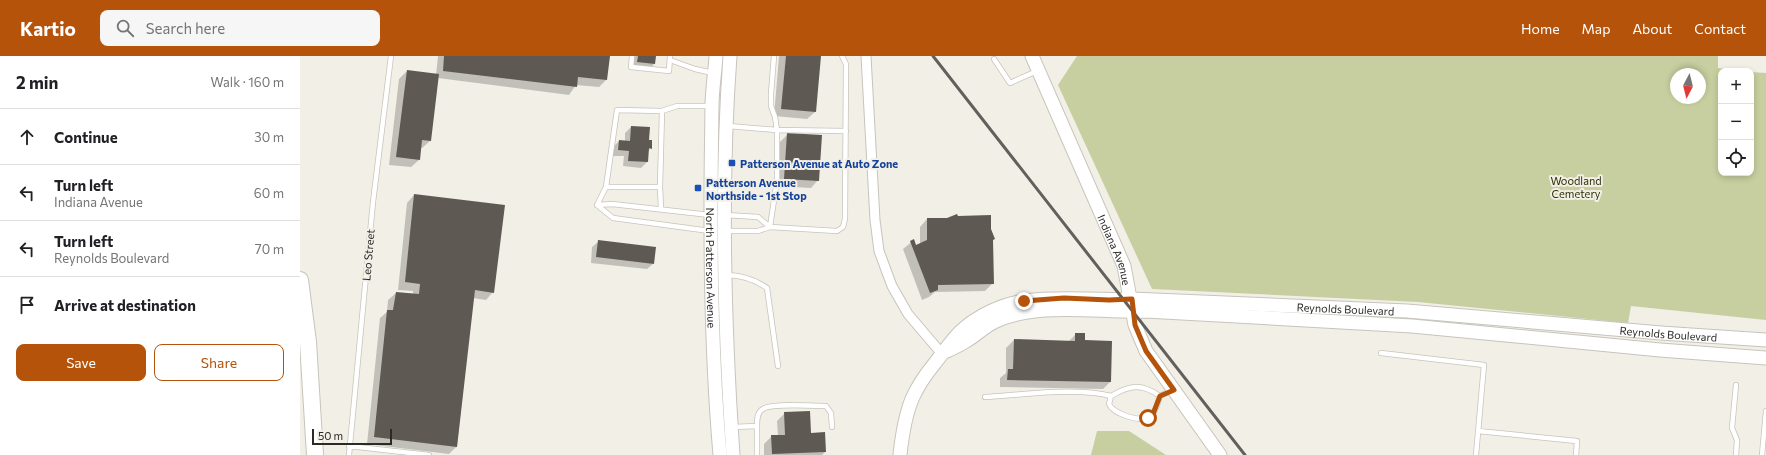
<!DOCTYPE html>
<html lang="en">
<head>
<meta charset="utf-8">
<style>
  :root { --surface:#fff; --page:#f6f6f6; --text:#202124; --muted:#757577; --line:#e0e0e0; --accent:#b45309 }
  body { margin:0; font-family:Commissioner,sans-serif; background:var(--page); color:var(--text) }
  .controls { position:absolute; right:12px; top:12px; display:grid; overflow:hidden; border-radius:8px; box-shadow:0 2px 6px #0003 }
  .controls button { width:36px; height:36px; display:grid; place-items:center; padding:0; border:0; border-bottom:1px solid var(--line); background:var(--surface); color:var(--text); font:20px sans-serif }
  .compass { position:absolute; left:1370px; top:12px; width:36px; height:36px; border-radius:50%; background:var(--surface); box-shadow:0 2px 6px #0003; rotate:187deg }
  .scale { position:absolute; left:12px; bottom:10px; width:80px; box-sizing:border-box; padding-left:4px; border:2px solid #2b2a27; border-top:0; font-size:11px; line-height:14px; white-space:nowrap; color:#2b2a27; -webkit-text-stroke:3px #f2efe7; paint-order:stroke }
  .stop { position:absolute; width:12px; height:12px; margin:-9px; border:3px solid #b45309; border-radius:50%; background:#fff }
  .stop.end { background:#b45309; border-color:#fff; box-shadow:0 1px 4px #0008 }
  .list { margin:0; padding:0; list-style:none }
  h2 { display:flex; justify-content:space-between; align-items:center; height:52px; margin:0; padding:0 16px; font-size:17px }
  h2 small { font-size:13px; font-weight:400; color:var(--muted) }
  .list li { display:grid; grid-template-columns:26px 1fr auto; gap:12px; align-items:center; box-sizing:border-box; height:56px; padding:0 16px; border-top:1px solid var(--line) }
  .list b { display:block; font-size:15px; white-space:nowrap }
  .list p { margin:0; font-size:13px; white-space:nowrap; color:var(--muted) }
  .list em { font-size:13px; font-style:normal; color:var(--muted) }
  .actions { display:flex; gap:8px; padding:12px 16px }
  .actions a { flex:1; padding:9px 0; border:1px solid var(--accent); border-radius:8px; text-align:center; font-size:14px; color:var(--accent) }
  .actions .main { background:var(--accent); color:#fff }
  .icon { flex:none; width:22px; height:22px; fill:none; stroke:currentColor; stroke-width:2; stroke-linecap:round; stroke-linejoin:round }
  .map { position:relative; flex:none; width:1466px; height:399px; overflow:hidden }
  header { display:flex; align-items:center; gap:24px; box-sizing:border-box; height:56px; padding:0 20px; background:var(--accent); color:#fff }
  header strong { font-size:19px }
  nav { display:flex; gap:22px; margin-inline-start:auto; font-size:14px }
  .search { width:280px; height:36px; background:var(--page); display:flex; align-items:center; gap:10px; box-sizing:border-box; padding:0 14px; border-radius:8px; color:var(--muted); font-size:15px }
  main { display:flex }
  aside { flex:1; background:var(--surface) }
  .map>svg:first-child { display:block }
</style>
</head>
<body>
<header>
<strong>Kartio</strong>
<div class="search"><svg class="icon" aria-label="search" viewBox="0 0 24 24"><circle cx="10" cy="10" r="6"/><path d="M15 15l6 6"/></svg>Search here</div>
<nav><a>Home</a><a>Map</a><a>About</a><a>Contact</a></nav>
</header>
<main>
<aside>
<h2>2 min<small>Walk · 160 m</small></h2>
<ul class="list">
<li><svg class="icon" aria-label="ahead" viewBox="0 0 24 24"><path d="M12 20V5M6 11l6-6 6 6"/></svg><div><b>Continue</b></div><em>30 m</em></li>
<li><svg class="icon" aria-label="left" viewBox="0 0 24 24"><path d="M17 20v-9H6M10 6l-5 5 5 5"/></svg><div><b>Turn left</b><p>Indiana Avenue</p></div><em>60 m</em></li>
<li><svg class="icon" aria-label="left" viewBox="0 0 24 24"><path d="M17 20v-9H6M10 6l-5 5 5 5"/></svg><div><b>Turn left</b><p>Reynolds Boulevard</p></div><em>70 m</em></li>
<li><svg class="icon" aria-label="arrive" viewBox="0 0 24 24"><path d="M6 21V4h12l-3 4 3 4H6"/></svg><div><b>Arrive at destination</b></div></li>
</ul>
<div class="actions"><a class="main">Save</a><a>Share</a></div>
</aside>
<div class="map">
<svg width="1466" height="399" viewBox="0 0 1466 399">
  <rect width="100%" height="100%" fill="#f2efe7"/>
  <!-- green -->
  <path fill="#c7cfa0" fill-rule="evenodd" d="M 777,0 L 1418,0 L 1418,12 L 1444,15 L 1421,15 L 1421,117 L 1451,117 L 1451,16 L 1466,17 L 1466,264 L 1331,250 L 1328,267 L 1118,246 L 852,233 L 758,29 ZM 1376,18 L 1400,18 L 1400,42 L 1376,42 Z
    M 797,375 L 829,375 L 866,399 L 791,399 Z"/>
  <!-- shadow -->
  <path fill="#0003" d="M 138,0 L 309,0 L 306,24 L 299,31 L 276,29 L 269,39 L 138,22 L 130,85 L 122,92 L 120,92 L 119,104 L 111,111 L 89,109 L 99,23 L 107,15 L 136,19 Z
    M 333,0 L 355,0 L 354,8 L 349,14 L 332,12 Z
    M 479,0 L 520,0 L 515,56 L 507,63 L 474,60 Z
    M 331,71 L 348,85 L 351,92 L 348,95 L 347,106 L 341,112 L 323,110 L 324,100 L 313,100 L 313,91 L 319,85 L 325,85 L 325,77 Z
    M 488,78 L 518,124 L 511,132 L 477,130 L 480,86 Z
    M 114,139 L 193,236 L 186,244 L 173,242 L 157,390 L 149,398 L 67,388 L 80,262 L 87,256 L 88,244 L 96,237 L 113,238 L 113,235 L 98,234 L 107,147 Z
    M 627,163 L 692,185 L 693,227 L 685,235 L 635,236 L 629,241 L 622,244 L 603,193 L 614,184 L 616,190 L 620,188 L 620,171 Z
    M 298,186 L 353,208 L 347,213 L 291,207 L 292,191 Z
    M 776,278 L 784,285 L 810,326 L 803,333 L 700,331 L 700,322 L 706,317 L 706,292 L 714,284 L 768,286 Z
    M 485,357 L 510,378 L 524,377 L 525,396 L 522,399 L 464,399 L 464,388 L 472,380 L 478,380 L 477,365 Z"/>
  <!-- building -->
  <path fill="#5e5a53" d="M 144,0 L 310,0 L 307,24 L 278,21 L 277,31 L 143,15 Z
    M 338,0 L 356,0 L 355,8 L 337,6 Z
    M 486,0 L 521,0 L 516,56 L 481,53 Z
    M 107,14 L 139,18 L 131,85 L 122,84 L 120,104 L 96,101 Z
    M 331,70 L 350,71 L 349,84 L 352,84 L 352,93 L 349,92 L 348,106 L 328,105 L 329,95 L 318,94 L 319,84 L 330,85 Z
    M 487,77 L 522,79 L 519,125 L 484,123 Z
    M 114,138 L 205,149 L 194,237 L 175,234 L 157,391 L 74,381 L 87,254 L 93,254 L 96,236 L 119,238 L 120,228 L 105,226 Z
    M 657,158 L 658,160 L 691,159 L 691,173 L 695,183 L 693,184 L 694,228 L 638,229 L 638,234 L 630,237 L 610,185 L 614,183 L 616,189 L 627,184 L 627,162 L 647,162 Z
    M 298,184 L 356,191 L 354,208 L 296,201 Z
    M 775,277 L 785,277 L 785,284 L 812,285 L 811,326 L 707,324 L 708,313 L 713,313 L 714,283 L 775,285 Z
    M 510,355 L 511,377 L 525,376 L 526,396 L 472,398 L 471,379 L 485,379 L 484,356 Z"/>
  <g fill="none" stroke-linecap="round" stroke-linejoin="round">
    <defs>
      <path id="lane" d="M 332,0 L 331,11 L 369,15 L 370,0
        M 694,3 L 710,27 L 737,15
        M 370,4 L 395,13 L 413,17
        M 428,70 L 477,74 L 546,75
        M 306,131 L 360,131
        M 297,149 L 313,162 L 410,175
        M 297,149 L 306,131 L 317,54 L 362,55 L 377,50 L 410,50
        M 297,149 L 312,148 L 410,159
        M 361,153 L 360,131 L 362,55
        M 425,159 L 458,161 L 470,171
        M 470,171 L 477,124 L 477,74 L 475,61 L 471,50 L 471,38 L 474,0
        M 425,175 L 458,175 L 470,171 L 537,175 L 543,171 L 545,163 L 546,8 L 542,0
        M 426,219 C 441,219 454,223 467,232 L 478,310
        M 1081,297 L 1184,309 L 1176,399
        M 1436,329 L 1432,372 L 1437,384 L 1436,399
        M 860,340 C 841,327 830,329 811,340 L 809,348 C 813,358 843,368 851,360 C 856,356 858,346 860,340 L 872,334
        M 685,341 C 721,339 776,331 811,340
        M 433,371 L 457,370 C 457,364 457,356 463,353 C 471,347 514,350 526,350 L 531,357 L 532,371
        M 1178,375 L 1277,385 L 1276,399
        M 49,390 L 129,399
        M 49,399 L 73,146 L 91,0
        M 457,399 L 457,370
        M 1462,399 L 1466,355"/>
      <path id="street" d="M 566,0 L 575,164 L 579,195 L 592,230 L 608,258 L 642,298"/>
      <g id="secondary">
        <path id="s1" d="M 416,0 C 415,17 412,34 412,51 C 410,167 410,283 420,399"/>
        <path d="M 430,0 C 420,133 424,266 433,399"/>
        <path id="s2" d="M 732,0 L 824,210 L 835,269 L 846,295 L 920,399"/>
        <path d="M 647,295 C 653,292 660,289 666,285 C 675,280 684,271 694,266 C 737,245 799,257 846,255 L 1112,270 L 1360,294 L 1466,302"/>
        <path id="s3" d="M 600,399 C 602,380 605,360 612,343 C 618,329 626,318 635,307 C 643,297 651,285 660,276 C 677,260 702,248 725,245 C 761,240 796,245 832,243 L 1107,255 L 1361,277 L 1466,284"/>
      </g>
      <path id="highway" d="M 0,224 L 8,286 L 15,399"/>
    </defs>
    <!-- lane casing -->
    <use href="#lane" stroke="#c7c4bc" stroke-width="6"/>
    <!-- street casing -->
    <use href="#street" stroke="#c7c4bc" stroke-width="11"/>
    <!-- secondary casing -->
    <use href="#secondary" stroke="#c7c4bc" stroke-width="15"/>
    <!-- highway casing -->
    <use href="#highway" stroke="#c7c4bc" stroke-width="18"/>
    <!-- lane -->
    <use href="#lane" stroke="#fff" stroke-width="4.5"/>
    <!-- street -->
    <use href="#street" stroke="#fff" stroke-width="9"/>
    <!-- secondary -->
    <use href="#secondary" stroke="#fff" stroke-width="13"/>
    <!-- highway -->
    <use href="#highway" stroke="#fff" stroke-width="16"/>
    <!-- rail -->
    <path stroke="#62605c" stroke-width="3" d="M 633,0 L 945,399"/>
  </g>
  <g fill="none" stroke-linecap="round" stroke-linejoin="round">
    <!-- route -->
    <path stroke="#b45309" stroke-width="5" d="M 724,245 L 764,242 L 809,244 L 832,243 L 835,269 L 846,295 L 874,334 L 860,340 L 853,358 L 848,362"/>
  </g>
  <!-- markers -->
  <g fill="#1a4fb4" stroke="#f2efe7" stroke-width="1.5">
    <rect x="428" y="103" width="8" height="8" rx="2"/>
    <rect x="394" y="128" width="8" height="8" rx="2"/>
  </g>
  <g text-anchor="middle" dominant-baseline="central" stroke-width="4" stroke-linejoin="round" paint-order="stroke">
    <!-- transit labels -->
    <g font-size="11" font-weight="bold" fill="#164399" stroke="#f2efe7" text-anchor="start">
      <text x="440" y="107">Patterson Avenue at Auto Zone</text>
      <text x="406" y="126">Patterson Avenue<tspan x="406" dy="13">Northside - 1st Stop</tspan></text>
    </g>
    <!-- park labels -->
    <g font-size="11" fill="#2b3005" stroke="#f2efe7">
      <text x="1276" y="124">Woodland<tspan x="1276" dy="13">Cemetery</tspan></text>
    </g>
    <!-- street labels -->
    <g font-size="11" fill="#2b2a27" stroke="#f2efe7">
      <text stroke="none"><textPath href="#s2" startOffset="211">Indiana Avenue</textPath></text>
      <text transform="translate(68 199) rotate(-85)">Leo Street</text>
      <text stroke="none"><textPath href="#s1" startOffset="212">North Patterson Avenue</textPath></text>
      <text stroke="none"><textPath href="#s3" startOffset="534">Reynolds Boulevard</textPath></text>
      <text stroke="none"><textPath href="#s3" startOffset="858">Reynolds Boulevard</textPath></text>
    </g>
  </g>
</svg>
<div class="controls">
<button>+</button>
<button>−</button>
<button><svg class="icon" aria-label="locate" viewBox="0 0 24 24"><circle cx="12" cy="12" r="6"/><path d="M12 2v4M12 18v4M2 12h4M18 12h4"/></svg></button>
</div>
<svg class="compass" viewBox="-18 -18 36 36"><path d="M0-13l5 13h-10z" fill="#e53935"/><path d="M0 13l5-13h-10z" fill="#757577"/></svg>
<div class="scale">50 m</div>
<div class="stop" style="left:848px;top:362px"></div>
<div class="stop end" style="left:724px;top:245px"></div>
</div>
</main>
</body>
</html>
